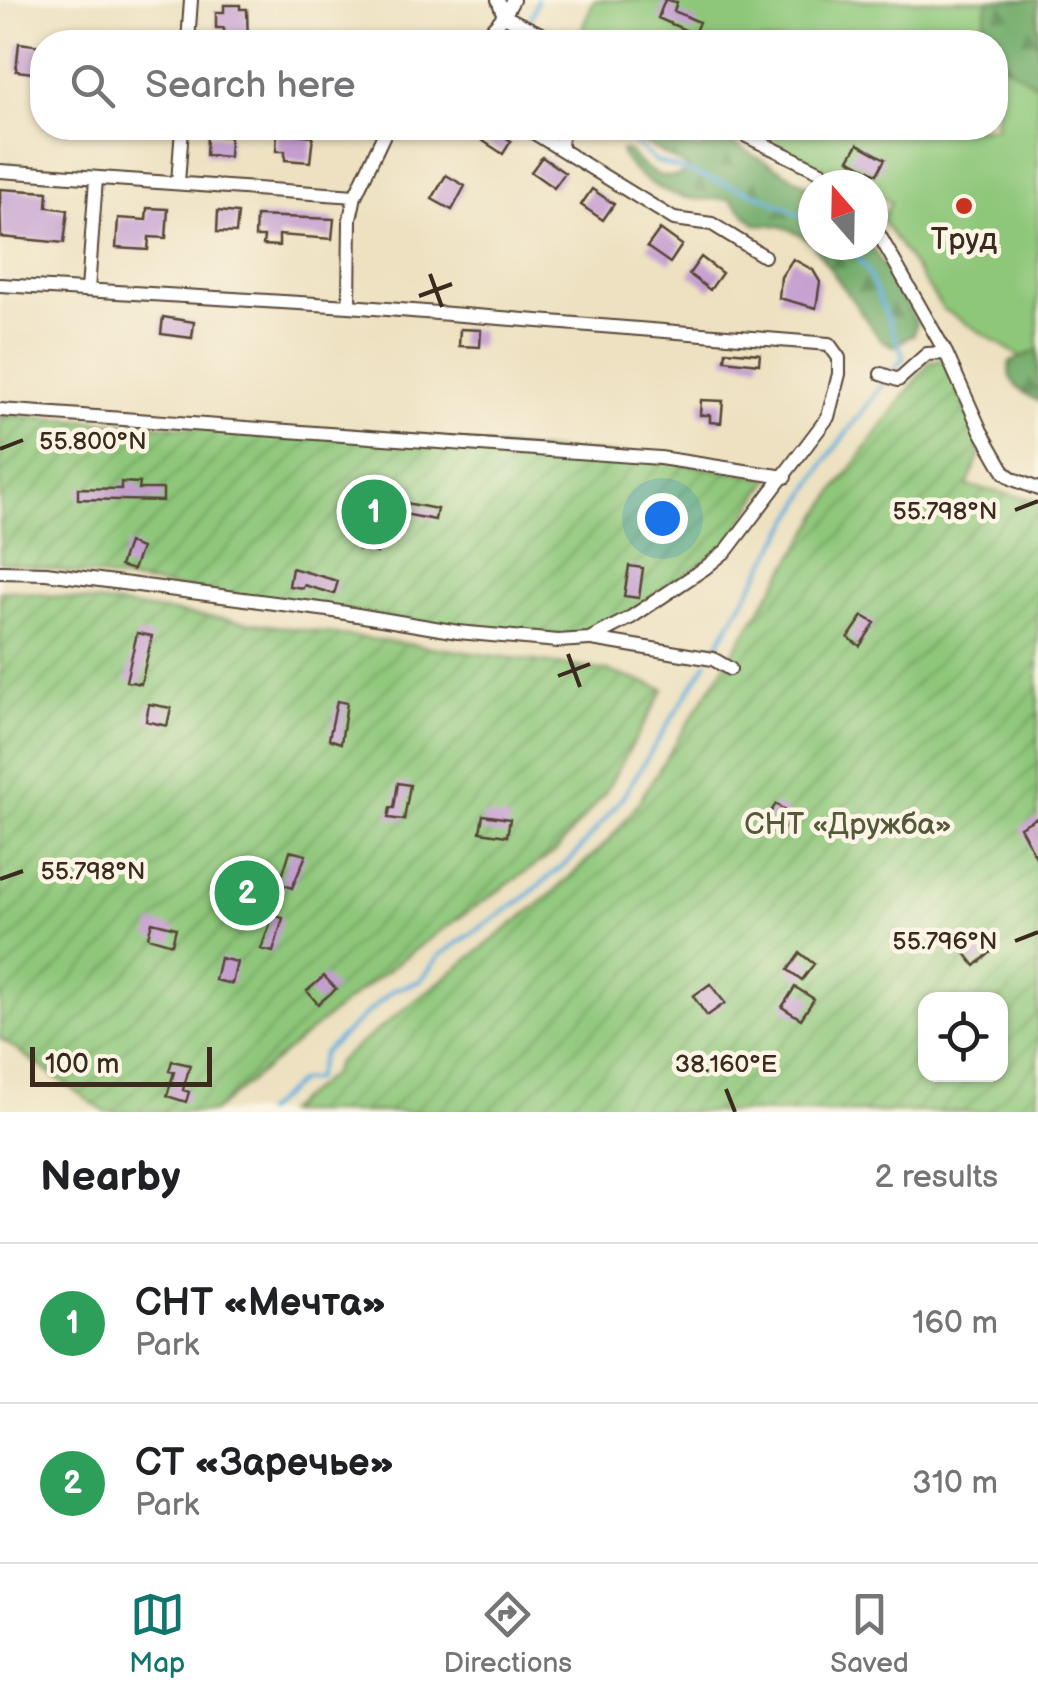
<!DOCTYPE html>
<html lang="en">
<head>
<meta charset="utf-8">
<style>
  :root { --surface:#fff; --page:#f2f2f2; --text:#202124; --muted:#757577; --line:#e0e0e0; --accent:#0f766e }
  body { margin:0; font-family:"Balsamiq Sans",sans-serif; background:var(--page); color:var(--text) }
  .controls { position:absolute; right:30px; bottom:30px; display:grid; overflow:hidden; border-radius:20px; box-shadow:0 2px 8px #0004 }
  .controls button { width:90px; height:90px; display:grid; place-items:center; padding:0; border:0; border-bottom:2px solid var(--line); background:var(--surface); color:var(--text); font:50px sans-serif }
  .compass { position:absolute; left:798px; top:170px; width:90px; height:90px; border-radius:50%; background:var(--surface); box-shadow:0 2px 8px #0004; rotate:340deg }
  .scale { position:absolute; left:30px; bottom:25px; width:182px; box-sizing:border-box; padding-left:10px; border:5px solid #3b2a1e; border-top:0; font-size:28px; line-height:35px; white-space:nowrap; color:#3b2a1e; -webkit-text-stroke:8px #fcf5e5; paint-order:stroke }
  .you { position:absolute; left:662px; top:518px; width:35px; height:35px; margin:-25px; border:8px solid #fff; border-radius:50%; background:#1a73e8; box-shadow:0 0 0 15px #1a73e833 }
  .badge { display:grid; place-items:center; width:65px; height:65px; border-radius:50%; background:var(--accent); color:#fff; font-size:32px; font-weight:700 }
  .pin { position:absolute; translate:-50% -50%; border:5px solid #fff; box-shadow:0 2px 10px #0006 }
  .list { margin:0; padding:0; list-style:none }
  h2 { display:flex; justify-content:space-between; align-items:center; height:130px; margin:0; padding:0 40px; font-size:42px }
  h2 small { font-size:32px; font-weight:400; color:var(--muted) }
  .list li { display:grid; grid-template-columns:65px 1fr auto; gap:30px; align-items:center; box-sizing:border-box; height:160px; padding:0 40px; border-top:2px solid var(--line) }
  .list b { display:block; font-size:38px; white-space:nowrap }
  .list p { margin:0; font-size:32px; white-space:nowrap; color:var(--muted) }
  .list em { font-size:32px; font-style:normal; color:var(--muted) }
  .icon { flex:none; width:55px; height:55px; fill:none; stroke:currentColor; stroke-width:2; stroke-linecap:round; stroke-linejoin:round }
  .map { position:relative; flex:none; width:1038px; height:1112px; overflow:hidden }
  .search { position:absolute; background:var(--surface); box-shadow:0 2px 8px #0004; left:30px; right:30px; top:30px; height:110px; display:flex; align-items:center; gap:25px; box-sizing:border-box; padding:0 35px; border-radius:40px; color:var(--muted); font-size:38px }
  .sheet { height:450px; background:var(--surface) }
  nav { display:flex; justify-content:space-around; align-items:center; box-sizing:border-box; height:140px; border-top:2px solid var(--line); background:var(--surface); font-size:28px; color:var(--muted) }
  nav a { display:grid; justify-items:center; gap:5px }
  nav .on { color:var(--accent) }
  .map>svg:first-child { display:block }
</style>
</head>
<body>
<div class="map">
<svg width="1038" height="1112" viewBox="0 0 1038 1112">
  <defs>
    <pattern id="forest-firs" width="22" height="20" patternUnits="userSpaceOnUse" patternTransform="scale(2.5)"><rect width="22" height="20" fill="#72ac6a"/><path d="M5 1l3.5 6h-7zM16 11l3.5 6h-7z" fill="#5f8c57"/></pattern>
    <pattern id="garden-furrows" width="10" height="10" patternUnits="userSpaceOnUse" patternTransform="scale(2.5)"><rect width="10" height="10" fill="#8ec77a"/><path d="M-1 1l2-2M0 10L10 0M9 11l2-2" fill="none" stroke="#75a263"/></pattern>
  </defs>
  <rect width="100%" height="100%" fill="#fcf5e5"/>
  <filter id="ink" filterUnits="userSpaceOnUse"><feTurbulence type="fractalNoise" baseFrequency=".01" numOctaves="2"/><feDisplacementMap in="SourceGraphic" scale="20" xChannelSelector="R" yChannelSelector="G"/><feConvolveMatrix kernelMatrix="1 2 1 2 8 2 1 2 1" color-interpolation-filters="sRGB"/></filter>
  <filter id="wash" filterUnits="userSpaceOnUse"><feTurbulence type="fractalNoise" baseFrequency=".0048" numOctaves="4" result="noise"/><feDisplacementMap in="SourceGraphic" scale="40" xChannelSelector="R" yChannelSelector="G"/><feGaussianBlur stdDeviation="2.25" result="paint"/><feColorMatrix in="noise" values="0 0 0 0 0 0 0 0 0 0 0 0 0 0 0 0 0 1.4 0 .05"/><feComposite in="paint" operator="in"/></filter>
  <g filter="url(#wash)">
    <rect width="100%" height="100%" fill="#ede1c1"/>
    <!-- forest -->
    <path fill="url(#forest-firs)" stroke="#566b44" stroke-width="2.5" d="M 988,0 L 1038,0 L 1038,86 C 1021,75 996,66 996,42 L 988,41 L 984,23 Z
      M 624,128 L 653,128 L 699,150 L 706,145 L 695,133 L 682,128 L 705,128 L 802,182 L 813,190 L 813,245 C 794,228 779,224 755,224 L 730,199 C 716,198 701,201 688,198 C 664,193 628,175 621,151 L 629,152 C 645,171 668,187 690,169 L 628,134 Z
      M 813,245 L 871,245 L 916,322 L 914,334 L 894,346 L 880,339 Z
      M 1038,350 L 1038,401 C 1022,392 1005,383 1010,362 Z"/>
    <!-- garden -->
    <path fill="url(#garden-furrows)" stroke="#64784c" stroke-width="2.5" fill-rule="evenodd" d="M 943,358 L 975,429 L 980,454 L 967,486 L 1038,500 L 1038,1112 L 284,1112 L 332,1074 L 337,1062 L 549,896 L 609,840 L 634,809 L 836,489 L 929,362 ZM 926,999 L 1000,999 L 1000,1074 L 926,1074 Z
      M 0,415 L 638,456 L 770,479 L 727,545 L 626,615 L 598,630 L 570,635 L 466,629 L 0,562 Z
      M 9,590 L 608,671 L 664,689 L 604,794 L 556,851 L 433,936 L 343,1004 L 213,1112 L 105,1112 L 0,1038 L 0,591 Z"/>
    <!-- pitch -->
    <path fill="#8ec77a" stroke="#64784c" stroke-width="2.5" d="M 594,0 L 988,0 L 984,23 L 989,42 L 581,42 L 577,40 Z
      M 996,52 L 1003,64 L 1038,86 L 1038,350 L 1021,357 L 943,309 L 882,220 L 891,202 L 873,193 L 873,185 L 858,185 L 746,128 L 996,128 Z"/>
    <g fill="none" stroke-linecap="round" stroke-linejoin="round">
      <!-- stream -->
      <path stroke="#62aedb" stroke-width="4" d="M 529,24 L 537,0
        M 616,128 L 655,161 L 759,195 L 813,222
        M 848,245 L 867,270 L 904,357 L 892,372
        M 712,654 L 827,459 L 886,380
        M 264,1112 L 299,1081 L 315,1079 L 323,1053 L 393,990 L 420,981 L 440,955 L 523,899 L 574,856 L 622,798 L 707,662"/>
    </g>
    <g id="blocks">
      <!-- building -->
      <path fill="#c59ed0" d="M 665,0 L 677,2 L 674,11 L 699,22 L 694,34 L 658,18 Z
        M 224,5 L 240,5 L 240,9 L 247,9 L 248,42 L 233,42 L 233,34 L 224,34 L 224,28 L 216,28 L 216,12 L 224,12 Z
        M 19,43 L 42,46 L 42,74 L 16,71 Z
        M 492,128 L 511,141 L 503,154 L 483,141 Z
        M 277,132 L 313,136 L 310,162 L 285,160 L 285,151 L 276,151 Z
        M 207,135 L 230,137 L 229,157 L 206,155 Z
        M 858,144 L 885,159 L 877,174 L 849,159 Z
        M 542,157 L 565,173 L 554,188 L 531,172 Z
        M 446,175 L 465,186 L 452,210 L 432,199 Z
        M 0,189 L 48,192 L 47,207 L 68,210 L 64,243 L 1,237 Z
        M 592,189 L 614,204 L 603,220 L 581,205 Z
        M 147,208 L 168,209 L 166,238 L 149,237 L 148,250 L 116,248 L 118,218 L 146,220 Z
        M 218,211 L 238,213 L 236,233 L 217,232 Z
        M 256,216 L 334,219 L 332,239 L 279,235 L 279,246 L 263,245 L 264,237 L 255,237 Z
        M 660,229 L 682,245 L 670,263 L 647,247 Z
        M 701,257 L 722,273 L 710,290 L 689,274 Z
        M 793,259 L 813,270 L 820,282 L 816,308 L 779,298 L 781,277 Z
        M 163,317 L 194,322 L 192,338 L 161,334 Z
        M 460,329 L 481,330 L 480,347 L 459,346 Z
        M 726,351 L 760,354 L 759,364 L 725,360 Z
        M 701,400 L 723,401 L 721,423 L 710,422 L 710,415 L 700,415 Z
        M 121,482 L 140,483 L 139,489 L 163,489 L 163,501 L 78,499 L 78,488 L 121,489 Z
        M 406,503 L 437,509 L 435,520 L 404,514 Z
        M 362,533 L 381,537 L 377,553 L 358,549 Z
        M 128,543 L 141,548 L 133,570 L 120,566 Z
        M 629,566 L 643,568 L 639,598 L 624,596 Z
        M 292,568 L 338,581 L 334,594 L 304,585 L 303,588 L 289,586 Z
        M 863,616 L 875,623 L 860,646 L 848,638 Z
        M 137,633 L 152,636 L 141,684 L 126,681 Z
        M 337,701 L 347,703 L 341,743 L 329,739 Z
        M 149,704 L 171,708 L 167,726 L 146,721 Z
        M 398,783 L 410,785 L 404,820 L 388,818 L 390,808 L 394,808 Z
        M 776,804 L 792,816 L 784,829 L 767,817 Z
        M 483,815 L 510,819 L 507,836 L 480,832 Z
        M 1038,817 L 1038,861 L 1020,827 Z
        M 290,851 L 306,855 L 292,888 L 280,883 Z
        M 273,915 L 283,918 L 273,952 L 261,949 Z
        M 152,922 L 176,928 L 172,944 L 148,937 Z
        M 980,938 L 991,952 L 975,966 L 964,952 Z
        M 800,953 L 814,964 L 802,980 L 788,970 Z
        M 220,958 L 237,962 L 232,984 L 215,980 Z
        M 324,976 L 336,989 L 318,1004 L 307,991 Z
        M 710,984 L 725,1003 L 707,1016 L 693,996 Z
        M 795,987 L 814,999 L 801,1019 L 782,1007 Z
        M 172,1061 L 190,1065 L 183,1090 L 189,1092 L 186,1102 L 167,1096 L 174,1072 L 169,1071 Z"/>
    </g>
  </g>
  <g filter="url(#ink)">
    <use href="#blocks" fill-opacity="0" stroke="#564536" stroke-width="2.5"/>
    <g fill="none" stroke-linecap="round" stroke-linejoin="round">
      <defs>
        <path id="street" d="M 498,0 L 504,16 L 557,42
          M 188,42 L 191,0
          M 480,42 L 504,16 L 513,0
          M 526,128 L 674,219 L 712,224 L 764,256
          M 730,128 L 821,172 L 836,185
          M 561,149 L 562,128
          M 0,171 L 355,196
          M 178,183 L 182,128
          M 873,224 L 946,353 L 981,431 L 1005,473 L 1013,479 L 1038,489
          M 0,285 L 349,306 L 829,344 L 839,358 L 839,374 L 828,417 L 727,550 L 705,568 L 630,618 L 589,639 L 558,641 L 458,632 L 328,610 L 46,573 L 0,572
          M 88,290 L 96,179
          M 349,306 L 350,219 L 355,196 L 387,128
          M 881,374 L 898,380 L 927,354 L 946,353
          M 0,410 L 660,458 L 785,477
          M 592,639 L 713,659 L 730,669"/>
      </defs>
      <!-- street casing -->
      <use href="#street" stroke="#564536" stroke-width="16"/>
      <!-- street -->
      <use href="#street" stroke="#fff" stroke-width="12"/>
    </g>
  </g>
  <!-- ticks -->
  <path fill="none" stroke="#3b2a1e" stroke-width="4" d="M 430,274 L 442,307M 419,296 L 452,284M 0,449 L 23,440M 1015,510 L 1038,501M 568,654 L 580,687M 558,676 L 590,664M 0,879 L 23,871M 1015,941 L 1038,932M 726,1089 L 735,1112"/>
  <!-- markers -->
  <circle fill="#c8321e" stroke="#fcf5e5" stroke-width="4" cx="964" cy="206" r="10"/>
  <g text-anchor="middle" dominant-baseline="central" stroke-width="9" stroke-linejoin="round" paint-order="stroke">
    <!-- poi labels -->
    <g font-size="30" fill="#3b2a1e" stroke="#fcf5e5">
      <text x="964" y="240">Труд</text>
    </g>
    <!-- park labels -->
    <g font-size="30" fill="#54593a" stroke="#fcf5e5">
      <text x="848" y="825">СНТ «Дружба»</text>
    </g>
  </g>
  <g font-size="25" text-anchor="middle" fill="#3b2a1e" stroke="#fcf5e5" stroke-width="9" stroke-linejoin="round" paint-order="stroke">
    <text x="93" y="449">55.800°N</text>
    <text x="945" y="519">55.798°N</text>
    <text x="93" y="879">55.798°N</text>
    <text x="945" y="949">55.796°N</text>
    <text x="726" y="1072">38.160°E</text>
  </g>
</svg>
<div class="controls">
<button><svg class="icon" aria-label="locate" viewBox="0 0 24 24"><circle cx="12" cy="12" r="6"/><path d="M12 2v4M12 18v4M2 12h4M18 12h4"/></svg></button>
</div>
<svg class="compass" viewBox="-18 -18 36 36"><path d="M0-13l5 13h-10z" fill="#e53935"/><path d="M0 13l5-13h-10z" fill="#757577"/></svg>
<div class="scale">100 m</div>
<div class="you"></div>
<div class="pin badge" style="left:374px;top:512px;background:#2e9e5b">1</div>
<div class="pin badge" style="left:247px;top:893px;background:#2e9e5b">2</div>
<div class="search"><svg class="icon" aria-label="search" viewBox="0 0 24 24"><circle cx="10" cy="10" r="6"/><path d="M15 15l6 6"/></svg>Search here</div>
</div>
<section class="sheet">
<h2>Nearby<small>2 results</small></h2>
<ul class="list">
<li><span class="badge" style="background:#2e9e5b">1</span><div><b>СНТ «Мечта»</b><p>Park</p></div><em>160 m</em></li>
<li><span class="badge" style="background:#2e9e5b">2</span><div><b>СТ «Заречье»</b><p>Park</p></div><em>310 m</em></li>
</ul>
</section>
<nav>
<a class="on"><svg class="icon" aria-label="map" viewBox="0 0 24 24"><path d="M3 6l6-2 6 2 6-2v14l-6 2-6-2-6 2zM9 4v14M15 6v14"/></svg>Map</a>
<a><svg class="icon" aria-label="directions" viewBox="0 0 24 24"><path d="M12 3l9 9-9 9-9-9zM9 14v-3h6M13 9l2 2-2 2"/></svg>Directions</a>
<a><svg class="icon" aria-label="saved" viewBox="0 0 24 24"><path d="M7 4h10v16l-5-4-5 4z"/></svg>Saved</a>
</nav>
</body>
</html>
